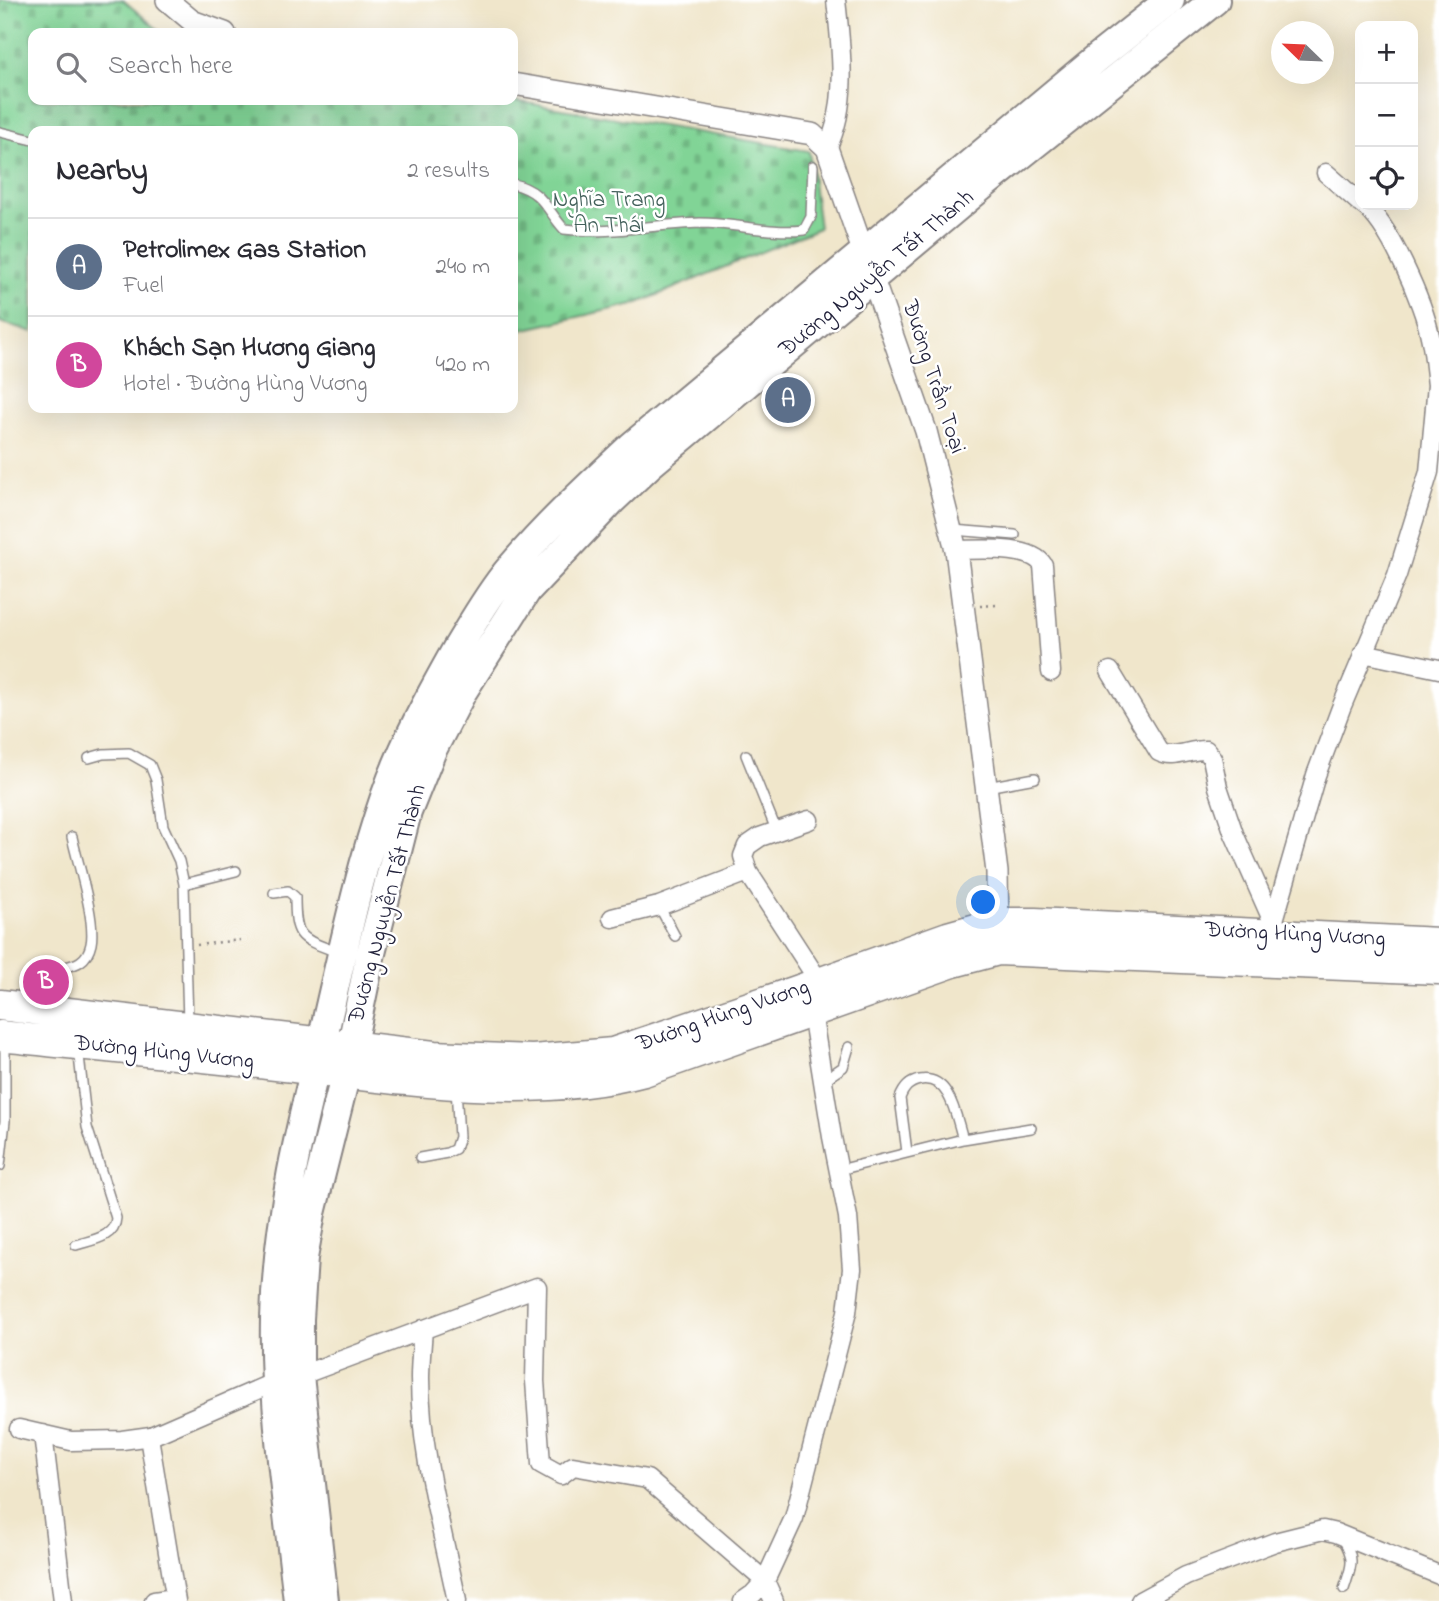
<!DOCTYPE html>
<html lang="en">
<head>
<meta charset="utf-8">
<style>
  :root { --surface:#fff; --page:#f2f2f3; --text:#2b2b33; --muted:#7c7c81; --line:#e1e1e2; --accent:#d93025 }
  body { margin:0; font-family:"Indie Flower",sans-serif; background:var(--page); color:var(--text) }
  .controls { position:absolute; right:21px; top:21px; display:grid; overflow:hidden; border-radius:14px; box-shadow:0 7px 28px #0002 }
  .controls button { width:63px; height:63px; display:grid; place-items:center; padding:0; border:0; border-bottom:2px solid var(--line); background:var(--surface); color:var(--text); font:35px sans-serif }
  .compass { position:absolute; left:1271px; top:21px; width:63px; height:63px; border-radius:50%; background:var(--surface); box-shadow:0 7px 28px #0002; rotate:293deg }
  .you { position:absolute; left:984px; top:903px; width:24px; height:24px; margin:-18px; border:5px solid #fff; border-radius:50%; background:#1a73e8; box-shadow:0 0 0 10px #1a73e833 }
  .badge { display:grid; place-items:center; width:46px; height:46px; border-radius:50%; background:var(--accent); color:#fff; font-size:23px; font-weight:700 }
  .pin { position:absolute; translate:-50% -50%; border:4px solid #fff; box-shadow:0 2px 7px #0006 }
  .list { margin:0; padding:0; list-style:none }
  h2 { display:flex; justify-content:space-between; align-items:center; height:91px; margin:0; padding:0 28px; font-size:30px }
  h2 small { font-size:23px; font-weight:400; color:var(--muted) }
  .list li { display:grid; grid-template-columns:46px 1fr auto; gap:21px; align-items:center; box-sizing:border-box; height:98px; padding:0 28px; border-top:2px solid var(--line) }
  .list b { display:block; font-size:26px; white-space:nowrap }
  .list p { margin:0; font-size:23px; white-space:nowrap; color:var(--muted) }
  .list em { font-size:23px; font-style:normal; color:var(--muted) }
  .icon { flex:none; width:38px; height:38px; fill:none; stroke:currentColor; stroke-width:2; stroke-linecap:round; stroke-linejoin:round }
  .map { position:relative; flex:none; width:1439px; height:1601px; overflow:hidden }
  .search { position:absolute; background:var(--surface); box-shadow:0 7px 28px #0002; left:28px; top:28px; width:490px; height:77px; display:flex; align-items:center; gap:18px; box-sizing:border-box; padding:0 24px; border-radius:14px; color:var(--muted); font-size:26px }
  .panel { position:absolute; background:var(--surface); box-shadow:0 7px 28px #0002; left:28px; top:126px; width:490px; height:287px; border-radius:14px }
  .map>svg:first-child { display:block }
</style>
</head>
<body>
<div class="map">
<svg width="1439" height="1601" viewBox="0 0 1439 1601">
  <defs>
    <pattern id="cemetery-stones" width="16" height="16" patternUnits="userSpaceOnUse" patternTransform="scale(1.75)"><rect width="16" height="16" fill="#81d496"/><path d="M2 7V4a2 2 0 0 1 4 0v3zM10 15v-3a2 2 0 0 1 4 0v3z" fill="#6fb682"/></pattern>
  </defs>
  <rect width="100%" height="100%" fill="#fff"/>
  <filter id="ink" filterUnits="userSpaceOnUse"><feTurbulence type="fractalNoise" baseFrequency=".0143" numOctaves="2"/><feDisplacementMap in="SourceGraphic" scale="14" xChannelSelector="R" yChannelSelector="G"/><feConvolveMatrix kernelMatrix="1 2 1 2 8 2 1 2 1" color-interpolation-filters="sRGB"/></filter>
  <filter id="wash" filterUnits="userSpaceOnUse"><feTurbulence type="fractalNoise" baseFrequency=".00686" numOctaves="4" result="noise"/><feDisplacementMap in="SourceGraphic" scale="28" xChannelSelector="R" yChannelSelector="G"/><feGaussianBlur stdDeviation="1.57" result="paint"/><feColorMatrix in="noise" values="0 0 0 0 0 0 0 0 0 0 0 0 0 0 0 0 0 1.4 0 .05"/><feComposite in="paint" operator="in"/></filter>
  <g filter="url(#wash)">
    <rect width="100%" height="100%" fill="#f0e6cb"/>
    <!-- cemetery -->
    <path fill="url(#cemetery-stones)" stroke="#527b68" stroke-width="2" d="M 0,0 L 123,0 L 162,33 L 33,33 L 33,100 L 509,100 L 809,151 L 819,228 L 638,303 L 513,332 L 513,131 L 33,131 L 33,332 L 0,322 Z"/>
  </g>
  <g filter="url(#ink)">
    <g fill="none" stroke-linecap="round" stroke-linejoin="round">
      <defs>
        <path id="service" d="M 0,132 L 33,140
          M 513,184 C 543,191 546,209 564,229 C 609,235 655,224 700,223 C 735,223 769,234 804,230 L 811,217 L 813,166
          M 953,530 L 1015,535
          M 746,755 L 777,832
          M 89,758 L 103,754 L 129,753 L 150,765 L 156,780 L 163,826 L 179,861 L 184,884 L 188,1022
          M 987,787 L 1035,778
          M 184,884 L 236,871
          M 274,893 L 288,891 L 295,897 C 295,939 300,938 337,952
          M 659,906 L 675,936
          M 37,1006 C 38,998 38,987 42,980 C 53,960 84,976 91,944 C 96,920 78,864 72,837
          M 824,1080 L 843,1067 L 849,1047
          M 907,1152 L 900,1098 C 904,1088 909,1082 920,1080 C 951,1075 956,1118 963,1139
          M 420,1158 L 447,1153 L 455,1149 L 459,1137 L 456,1088
          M 0,1166 L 5,1121 L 5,1042
          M 839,1170 L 963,1139 L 1031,1128
          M 76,1245 C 91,1240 115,1238 116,1218 L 87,1127 L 78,1047
          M 1343,1539 C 1356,1560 1351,1567 1344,1589"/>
        <path id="minor" d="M 827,148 C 849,104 841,47 836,0
          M 1326,173 L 1360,203
          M 1363,205 C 1389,222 1424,305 1430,336 C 1434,352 1435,369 1437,385
          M 956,550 C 978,550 1031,545 1043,565 L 1051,672
          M 1363,653 L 1439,669
          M 1110,671 L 1159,752 C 1174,760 1190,749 1206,750 L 1212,758 L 1218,787 L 1234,834 L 1274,924
          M 809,820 L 760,837 L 747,846 L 743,856 L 748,872 L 820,983
          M 612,918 L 659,906 L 748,872
          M 1270,934 L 1316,775 L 1341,708 L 1397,575 L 1429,472 L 1437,385 L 1439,385
          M 423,1329 C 422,1345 420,1362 420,1378 C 420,1452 442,1528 457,1601
          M 299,1376 L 537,1287 L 535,1381 L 541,1464 L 561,1475 L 573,1466 L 647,1479 L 765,1581 L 774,1601
          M 19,1429 L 71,1441 L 122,1440 L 151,1436 L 275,1382
          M 43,1434 L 63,1601
          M 149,1437 L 176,1601
          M 154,1601 L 175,1598
          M 743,1601 L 753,1594 L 765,1581 L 794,1518 L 847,1312 L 852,1269 L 848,1217 L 832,1137 L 812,1013
          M 1140,1601 L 1186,1576 L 1275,1542 L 1323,1530 L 1336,1533 L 1439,1575"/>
        <path id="tertiary" d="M 167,0 L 192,21 L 225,33
          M 513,84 L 812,134 L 827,148 L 926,431 L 956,550 L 997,872 L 998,937"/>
        <path id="primary" d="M 298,1601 C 288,1508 273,1413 275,1319 C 277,1220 301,1124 325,1028 C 343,951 359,872 385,797 C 403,745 429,698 456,650 C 472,624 488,595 508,571 C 546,526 589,486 632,446 L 1097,58 L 1170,0
          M 324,1601 L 299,1376 L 299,1319 L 303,1258 L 311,1213 L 346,1073 L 370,957 L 407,812 L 432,750 L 462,692 L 527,590 L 613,499 L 649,465 L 983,185 L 1215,0"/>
        <path id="trunk" d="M 0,1005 L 434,1056 L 533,1060 L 613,1053 L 794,992 L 948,937 L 998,923 L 1035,923 L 1439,943
          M 0,1036 C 95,1046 190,1055 285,1066 C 398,1079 532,1101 644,1071 L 953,962 L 998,950 L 1439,969"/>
      </defs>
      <!-- service casing -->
      <use href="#service" stroke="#898483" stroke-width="12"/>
      <!-- minor casing -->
      <use href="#minor" stroke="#898483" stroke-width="21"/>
      <!-- tertiary casing -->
      <use href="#tertiary" stroke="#898483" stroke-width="24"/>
      <!-- primary casing -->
      <use href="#primary" stroke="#898483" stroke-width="32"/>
      <!-- trunk casing -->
      <use href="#trunk" stroke="#898483" stroke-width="33"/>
      <!-- path -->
      <path stroke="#898483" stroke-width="2.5" stroke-dasharray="2 5" stroke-linecap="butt" d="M 980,606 L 998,605
        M 197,945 L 240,940"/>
      <!-- service -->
      <use href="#service" stroke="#fff" stroke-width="9"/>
      <!-- minor -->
      <use href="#minor" stroke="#fff" stroke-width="18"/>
      <!-- tertiary -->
      <use href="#tertiary" stroke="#fff" stroke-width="21"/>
      <!-- primary -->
      <use href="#primary" stroke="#fff" stroke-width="28"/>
      <!-- trunk -->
      <use href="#trunk" stroke="#fff" stroke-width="30"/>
    </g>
  </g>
  <g text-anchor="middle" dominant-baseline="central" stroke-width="5" stroke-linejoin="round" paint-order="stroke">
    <!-- park labels -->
    <g font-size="23" fill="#43605b" stroke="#fff">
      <text x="609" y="200">Nghĩa Trang<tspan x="609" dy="26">An Thái</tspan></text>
    </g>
    <!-- street labels -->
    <g font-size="23" fill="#22223b" stroke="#fff">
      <text transform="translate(877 274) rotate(-40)">Đường Nguyễn Tất Thành</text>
      <text transform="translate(933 377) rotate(72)">Đường Trần Toại</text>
      <text transform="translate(388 904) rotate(-75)">Đường Nguyễn Tất Thành</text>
      <text transform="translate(1295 935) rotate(3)">Đường Hùng Vương</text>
      <text transform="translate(723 1016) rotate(-19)">Đường Hùng Vương</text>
      <text transform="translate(164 1053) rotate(6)">Đường Hùng Vương</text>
    </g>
  </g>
</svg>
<div class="controls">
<button>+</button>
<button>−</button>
<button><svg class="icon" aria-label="locate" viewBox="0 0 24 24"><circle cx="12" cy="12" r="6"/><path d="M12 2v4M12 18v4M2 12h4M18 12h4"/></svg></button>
</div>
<svg class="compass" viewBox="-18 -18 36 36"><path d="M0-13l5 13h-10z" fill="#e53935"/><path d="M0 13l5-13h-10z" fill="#7c7c81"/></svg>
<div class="you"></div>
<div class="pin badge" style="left:788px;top:400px;background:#5c6f8a">A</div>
<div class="pin badge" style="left:46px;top:982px;background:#d1479c">B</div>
<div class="search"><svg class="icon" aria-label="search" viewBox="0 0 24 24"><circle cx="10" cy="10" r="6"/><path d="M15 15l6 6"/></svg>Search here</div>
<section class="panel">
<h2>Nearby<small>2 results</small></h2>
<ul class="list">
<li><span class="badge" style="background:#5c6f8a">A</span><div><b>Petrolimex Gas Station</b><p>Fuel</p></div><em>240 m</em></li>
<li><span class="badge" style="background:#d1479c">B</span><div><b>Khách Sạn Hương Giang</b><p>Hotel · Đường Hùng Vương</p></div><em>420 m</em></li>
</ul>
</section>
</div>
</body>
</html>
